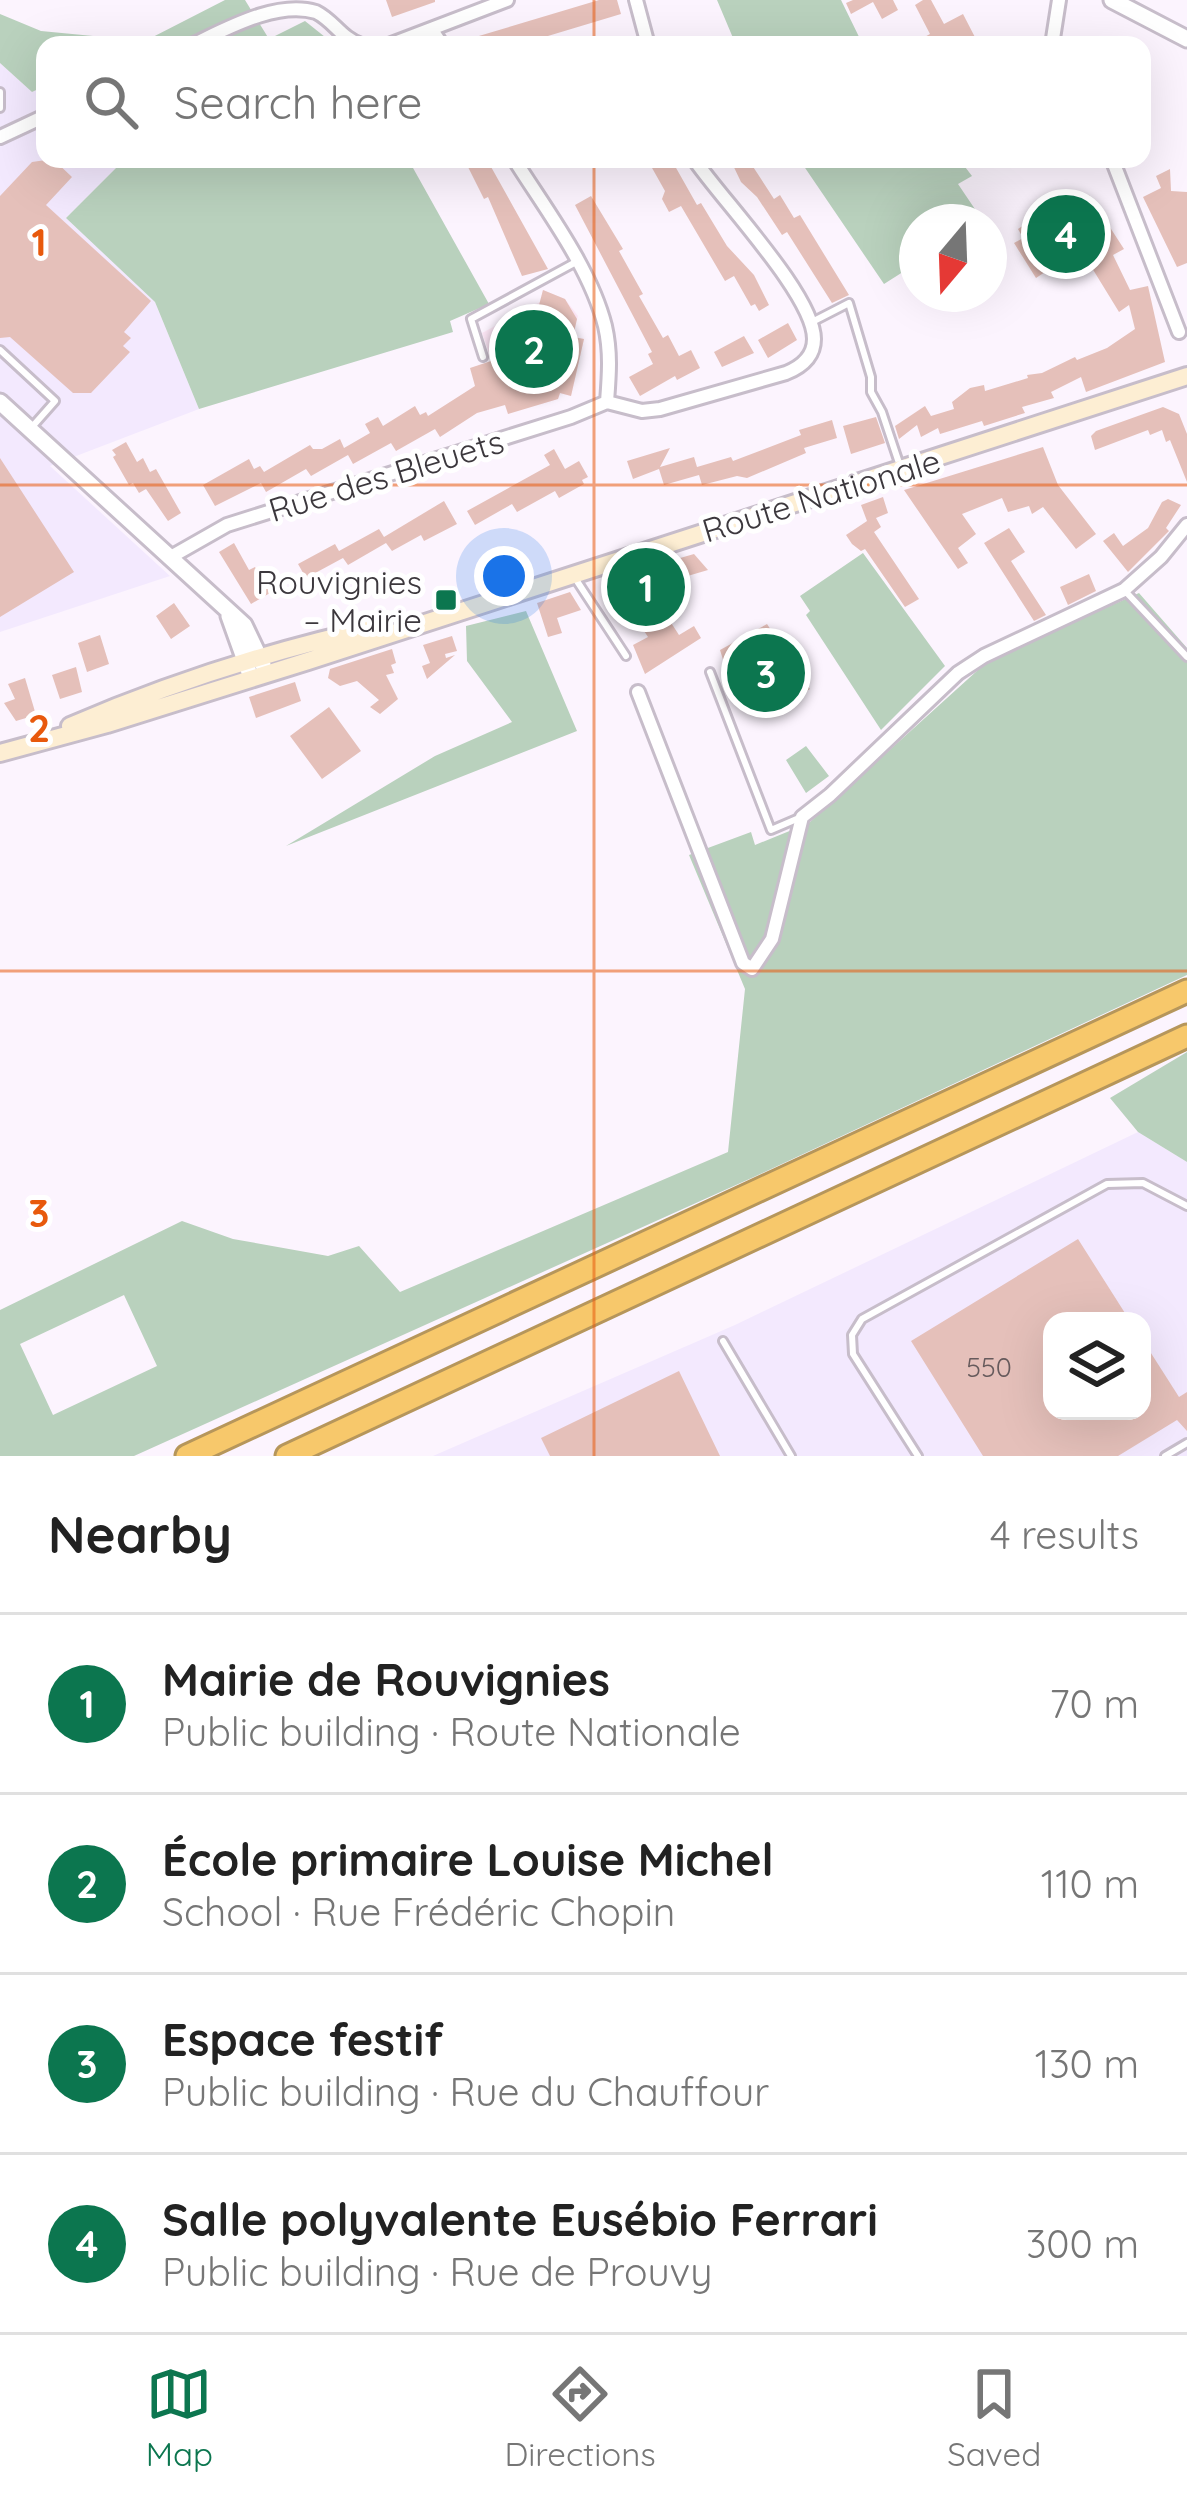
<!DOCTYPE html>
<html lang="en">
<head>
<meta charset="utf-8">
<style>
  :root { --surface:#fff; --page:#f2f2f2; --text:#222; --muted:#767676; --line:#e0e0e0; --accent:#0c764f }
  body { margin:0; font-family:Quicksand,sans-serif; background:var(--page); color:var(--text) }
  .controls { position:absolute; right:36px; bottom:36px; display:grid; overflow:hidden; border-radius:24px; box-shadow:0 12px 48px #0002 }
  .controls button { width:108px; height:108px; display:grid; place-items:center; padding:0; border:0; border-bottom:3px solid var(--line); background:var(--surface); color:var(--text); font:60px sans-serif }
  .compass { position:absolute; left:899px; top:204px; width:108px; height:108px; border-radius:50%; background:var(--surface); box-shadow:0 12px 48px #0002; rotate:199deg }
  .you { position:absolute; left:504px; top:576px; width:42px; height:42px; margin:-30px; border:9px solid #fff; border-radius:50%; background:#1a73e8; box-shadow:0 0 0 18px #1a73e833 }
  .badge { display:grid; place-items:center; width:78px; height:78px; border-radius:50%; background:var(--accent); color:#fff; font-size:39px; font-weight:700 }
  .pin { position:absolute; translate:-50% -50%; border:6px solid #fff; box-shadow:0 3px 12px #0006 }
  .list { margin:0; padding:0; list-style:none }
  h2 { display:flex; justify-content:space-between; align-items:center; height:156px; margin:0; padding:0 48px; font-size:51px }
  h2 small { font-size:39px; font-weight:400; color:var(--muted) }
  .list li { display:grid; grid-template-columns:78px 1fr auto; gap:36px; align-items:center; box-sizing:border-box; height:180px; padding:0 48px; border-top:3px solid var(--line) }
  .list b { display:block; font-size:45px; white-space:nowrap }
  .list p { margin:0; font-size:39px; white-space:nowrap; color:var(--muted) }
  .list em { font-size:39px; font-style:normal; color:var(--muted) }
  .icon { flex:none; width:66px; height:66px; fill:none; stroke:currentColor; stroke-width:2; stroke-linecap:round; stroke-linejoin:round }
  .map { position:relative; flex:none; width:1187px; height:1456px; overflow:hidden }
  .search { position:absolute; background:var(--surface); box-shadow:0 12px 48px #0002; left:36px; right:36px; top:36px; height:132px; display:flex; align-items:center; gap:30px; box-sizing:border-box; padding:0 42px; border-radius:24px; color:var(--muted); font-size:45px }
  .sheet { height:876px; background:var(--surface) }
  nav { display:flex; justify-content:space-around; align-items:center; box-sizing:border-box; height:168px; border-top:3px solid var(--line); background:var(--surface); font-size:33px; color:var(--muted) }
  nav a { display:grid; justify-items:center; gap:6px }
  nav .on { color:var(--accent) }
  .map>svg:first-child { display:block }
</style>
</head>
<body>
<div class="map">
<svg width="1187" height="1456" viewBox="0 0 1187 1456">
  <rect width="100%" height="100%" fill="#fcf4fe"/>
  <!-- industrial -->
  <path fill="#f3e9fe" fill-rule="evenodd" d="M 0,63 L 32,92 L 45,86 L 45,159 L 125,159 L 66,218 L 155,302 L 199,409 L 50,466 L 170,576 L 0,632 Z
    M 1138,1132 L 1187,1162 L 1187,1456 L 433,1456 L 735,1325 ZM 1052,1321 L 1142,1321 L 1142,1411 L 1052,1411 Z"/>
  <!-- education -->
  <path fill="#fce6f5" d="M 543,290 L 565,299 L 578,316 L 571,336 L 584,339 L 571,396 L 560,393 L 558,399 L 541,404 L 540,385 L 532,367 L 504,358 L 492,362 L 482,333 L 540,302 Z"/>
  <!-- green -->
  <path fill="#b9d1bd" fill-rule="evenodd" d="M 225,0 L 245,0 L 269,39 L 305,21 L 335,45 L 45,45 L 45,86 L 32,92 L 0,63 L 0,14 L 41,31 L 145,41 Z
    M 717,0 L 841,0 L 863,45 L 736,45 Z
    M 125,159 L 408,159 L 489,304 L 450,321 L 453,332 L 199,409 L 155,302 L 66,218 Z
    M 799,159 L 959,159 L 972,176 L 958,184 L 983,221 L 917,222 L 917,263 L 884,284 Z
    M 863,553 L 945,666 L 881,730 L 806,615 L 810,611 L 800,596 Z
    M 1139,593 L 1187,648 L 1187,975 L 756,1176 L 134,1456 L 0,1456 L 0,1310 L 182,1221 L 233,1239 L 328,1256 L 359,1246 L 400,1292 L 728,1152 L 745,989 L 689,855 L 751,832 L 755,845 L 809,823 L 989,660 ZM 124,1295 L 157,1366 L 53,1415 L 20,1344 Z
    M 526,611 L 577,731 L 286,846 L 435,756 L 512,722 L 467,661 L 466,626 Z
    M 806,746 L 829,776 L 806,793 L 786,760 Z
    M 1187,1052 L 1187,1162 L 1138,1132 L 1110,1098 Z"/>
  <!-- building -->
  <path fill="#e5c0ba" d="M 386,0 L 435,0 L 435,2 L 392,17 Z
    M 599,0 L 617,0 L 621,14 L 518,45 L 462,45 L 462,41 Z
    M 853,0 L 893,0 L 898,10 L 882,19 L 873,2 L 851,14 L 846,3 Z
    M 923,0 L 931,0 L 944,24 L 963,14 L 979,45 L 910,45 L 930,34 L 915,5 Z
    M 53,159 L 72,177 L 46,205 L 151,301 L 124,332 L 131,338 L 123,346 L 130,352 L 91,393 L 73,393 L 10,337 L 0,338 L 0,196 L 32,162 Z
    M 464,159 L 481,159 L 485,168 L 490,165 L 548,269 L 522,276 L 488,197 L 484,199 Z
    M 647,159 L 671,159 L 697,205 L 701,203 L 727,246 L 754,275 L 769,305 L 759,311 L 755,304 L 751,306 L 734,276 L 725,281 L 681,206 L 669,212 L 662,199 L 665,191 Z
    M 730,159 L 748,159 L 774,199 L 780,195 L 794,218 L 800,215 L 849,295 L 832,303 L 787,232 L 782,235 L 757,197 L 741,182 Z
    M 1170,169 L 1171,191 L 1187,192 L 1187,263 L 1177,267 L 1143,197 L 1161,188 L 1156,176 Z
    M 1089,195 L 1124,249 L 1113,255 L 1130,290 L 1148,286 L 1165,362 L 1086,392 L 1081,377 L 1051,392 L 1054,398 L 1022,407 L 1025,413 L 984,426 L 982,421 L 940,434 L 938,428 L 921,437 L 917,425 L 899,439 L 895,426 L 925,406 L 931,416 L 954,409 L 952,402 L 970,388 L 984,385 L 985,391 L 1028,378 L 1027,375 L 1042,373 L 1075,357 L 1077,360 L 1107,348 L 1135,329 L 1129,305 L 1119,312 L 1092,268 L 1087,270 L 1086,267 L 1062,279 L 1054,266 L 1036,278 L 1014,243 L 1023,238 L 1018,229 L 1065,198 L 1071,207 Z
    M 591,196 L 623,249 L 619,251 L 643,294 L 639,296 L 663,338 L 668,335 L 679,356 L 691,350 L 700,368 L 677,380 L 675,376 L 640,396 L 629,377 L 653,364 L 648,354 L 652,352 L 575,205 Z
    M 543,290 L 565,299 L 577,319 L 573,337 L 584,339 L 571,396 L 560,393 L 558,399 L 508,414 L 505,405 L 477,413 L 440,437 L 435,429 L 396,451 L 391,443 L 353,464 L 348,455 L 311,476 L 306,469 L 266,492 L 261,483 L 215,506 L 203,485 L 249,459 L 254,469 L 260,466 L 264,472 L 310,445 L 313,449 L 322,449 L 340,439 L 344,448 L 370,433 L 365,424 L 378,417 L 383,426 L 415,406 L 420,415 L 426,412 L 428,416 L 475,386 L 470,368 L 503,357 L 513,388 L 537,380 L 547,372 L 549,358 L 540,346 L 541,329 L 534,324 Z
    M 788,323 L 797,340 L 768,358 L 758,340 Z
    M 744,336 L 754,353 L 722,367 L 714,352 Z
    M 1163,407 L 1179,414 L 1187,434 L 1187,482 L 1170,440 L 1166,442 L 1162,430 L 1150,435 L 1148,430 L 1095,450 L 1091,436 L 1096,431 Z
    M 876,417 L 885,443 L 851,454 L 843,426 Z
    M 832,420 L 837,438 L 804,448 L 806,453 L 747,478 L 737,476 L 702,485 L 699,475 L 664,485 L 659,469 L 633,479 L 627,461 L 670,448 L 660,467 L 694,457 L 697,467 L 731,457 L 733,461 L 801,435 L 799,430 Z
    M 126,442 L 137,462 L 143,458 L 150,472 L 156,469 L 181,513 L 168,521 L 146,489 L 139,493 L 133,483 L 129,485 L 113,457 L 116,455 L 112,450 Z
    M 1043,447 L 1058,485 L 1096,534 L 1076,549 L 1043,507 L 1032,514 L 1029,506 L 1008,512 L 1002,498 L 962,514 L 976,534 L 958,548 L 968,563 L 958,569 L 904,490 Z
    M 554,449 L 565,469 L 579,461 L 588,477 L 582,480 L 584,484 L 559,498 L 555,491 L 517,512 L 512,504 L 475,525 L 467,511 L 550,465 L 544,455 Z
    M 0,458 L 74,572 L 0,617 Z
    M 883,497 L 888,513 L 876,518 L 881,527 L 874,532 L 919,599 L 905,607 L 865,549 L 861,551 L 852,544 L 846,535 L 867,521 L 861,505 Z
    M 1168,499 L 1181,505 L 1166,528 L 1169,531 L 1128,572 L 1103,541 L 1114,533 L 1123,546 L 1148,528 L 1162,502 Z
    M 444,501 L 457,524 L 424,541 L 421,535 L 392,551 L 386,543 L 348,565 L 343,558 L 306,578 L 298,564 L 335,544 L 339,551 L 379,529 L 384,537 Z
    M 1009,528 L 1025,552 L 1011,561 L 1046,615 L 1034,621 L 984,543 Z
    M 234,543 L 249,570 L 255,567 L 270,593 L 251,604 L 219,552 Z
    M 694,554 L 708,570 L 674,580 L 655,593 L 655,598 L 679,635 L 694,626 L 701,638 L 645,674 L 633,645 L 648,637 L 631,611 L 623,617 L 610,595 L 656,565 Z
    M 1089,574 L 1096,591 L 1068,605 L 1060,587 Z
    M 570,592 L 581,610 L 557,618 L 562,633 L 548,637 L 537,603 Z
    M 174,603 L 190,626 L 171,639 L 156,616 Z
    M 767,624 L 810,689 L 764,717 L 725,666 L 720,650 Z
    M 100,635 L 109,664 L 87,672 L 78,643 Z
    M 452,636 L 457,651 L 445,654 L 446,658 L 455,655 L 427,679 L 422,666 L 430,663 L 423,645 Z
    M 392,649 L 396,663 L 391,665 L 394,673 L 386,675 L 398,699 L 380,714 L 370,707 L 379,700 L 357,681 L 340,686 L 328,678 L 330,669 Z
    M 76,667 L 82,692 L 60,699 L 52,675 Z
    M 25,678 L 36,715 L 16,721 L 4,703 L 15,699 L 8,684 Z
    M 295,682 L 301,701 L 256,718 L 249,697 Z
    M 329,707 L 361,751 L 322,779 L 290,736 Z
    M 1078,1239 L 1130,1321 L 1052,1321 L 1052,1411 L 1142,1411 L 1142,1339 L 1179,1397 L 1187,1392 L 1187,1431 L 1177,1420 L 1118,1456 L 983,1456 L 911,1341 Z
    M 679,1371 L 720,1456 L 550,1456 L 541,1438 Z"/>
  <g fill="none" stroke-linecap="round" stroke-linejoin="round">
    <defs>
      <path id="service" d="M 0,92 L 0,108
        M 814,321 L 849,303 L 871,377 L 871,392 L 882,412 L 899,463
        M 0,350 L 55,401 L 32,427
        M 483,357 L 471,319 L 576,262
        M 573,575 L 626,656
        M 1126,592 L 1187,657
        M 710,672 L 771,830 L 799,818
        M 723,1341 L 791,1456
        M 918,1456 L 853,1354 L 852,1335 L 862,1319 L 1107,1184 L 1143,1183 L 1187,1206
        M 1165,1456 L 1187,1443"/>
      <path id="minor" d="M 636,0 L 648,45
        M 432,30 L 442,45
        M 192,45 C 226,29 277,0 316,12 C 334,21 341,38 361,45
        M 389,45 L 507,0
        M 1052,45 L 1059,0
        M 0,137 L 45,116
        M 514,159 C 546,210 590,267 605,326 C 611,352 609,376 607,402
        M 1112,159 L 1179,332
        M 607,402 L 642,411 L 660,409 L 786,373 C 801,367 814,357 814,339 C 814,295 720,198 694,159
        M 169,558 L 227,525 L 571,417 L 607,402
        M 638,692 L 743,963 L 752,969 L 772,939 L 802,817 L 830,795 L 958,673 L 984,656 L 1124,590 L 1161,557 L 1187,525"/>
      <path id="tertiary" d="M 1112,0 L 1187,39
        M 0,402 L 244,625 L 263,665
        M 229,616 L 249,672"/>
      <path id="secondary" d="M 70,726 C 170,683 276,649 382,626
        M 0,753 L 107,724 L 308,661 L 1187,376"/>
      <path id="motorway" d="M 187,1456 L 1187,991
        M 287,1456 L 1187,1036"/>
    </defs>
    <!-- service casing -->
    <use href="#service" stroke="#c7bdca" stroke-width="12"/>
    <!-- minor casing -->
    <use href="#minor" stroke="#c7bdca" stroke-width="18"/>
    <!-- tertiary casing -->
    <use href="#tertiary" stroke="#c7bdca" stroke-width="21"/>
    <!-- secondary casing -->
    <use href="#secondary" stroke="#c7bdca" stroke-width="22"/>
    <!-- motorway casing -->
    <use href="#motorway" stroke="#b6965b" stroke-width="27"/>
    <!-- service -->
    <use href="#service" stroke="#fff" stroke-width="6"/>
    <!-- minor -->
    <use href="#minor" stroke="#fff" stroke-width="12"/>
    <!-- tertiary -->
    <use href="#tertiary" stroke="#fff" stroke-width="15"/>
    <!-- secondary -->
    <use href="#secondary" stroke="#fdeed3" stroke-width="16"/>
    <!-- motorway -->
    <use href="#motorway" stroke="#f7c86b" stroke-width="21"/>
  </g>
  <!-- grid -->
  <path fill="none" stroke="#e8590c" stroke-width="3" stroke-opacity="0.55" d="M 594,0 L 594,45M 594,159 L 594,1456M 0,485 L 1187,485M 0,971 L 1187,971"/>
  <!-- markers -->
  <rect fill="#0c764f" stroke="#fff" stroke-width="4.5" x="434" y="588" width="24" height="24" rx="6"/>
  <g text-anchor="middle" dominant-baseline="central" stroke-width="10" stroke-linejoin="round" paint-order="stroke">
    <!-- number labels -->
    <g font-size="27" fill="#665a5c">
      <text x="989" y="1367">550</text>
    </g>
    <!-- street labels -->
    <g font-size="33" fill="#3c383d" stroke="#fff">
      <text transform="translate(386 475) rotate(-17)">Rue des Bleuets</text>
      <text transform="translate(821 495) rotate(-17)">Route Nationale</text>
    </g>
    <!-- poi labels -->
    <g font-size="33" fill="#3c383d" stroke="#fff" text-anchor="end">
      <text x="422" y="581">Rouvignies<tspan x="422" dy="38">– Mairie</tspan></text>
    </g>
  </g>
  <g font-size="39" text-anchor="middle" font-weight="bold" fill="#e8590c" stroke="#fff" stroke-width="10" stroke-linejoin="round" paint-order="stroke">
    <text x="39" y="256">1</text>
    <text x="39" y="742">2</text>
    <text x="39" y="1227">3</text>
  </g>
</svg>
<div class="controls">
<button><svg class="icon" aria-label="layers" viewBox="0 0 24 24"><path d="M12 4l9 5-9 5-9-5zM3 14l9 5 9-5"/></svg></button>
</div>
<svg class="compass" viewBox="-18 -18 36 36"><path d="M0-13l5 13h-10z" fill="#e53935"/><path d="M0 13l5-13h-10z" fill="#767676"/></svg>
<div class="you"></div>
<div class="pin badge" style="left:646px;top:587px">1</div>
<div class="pin badge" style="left:534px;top:349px">2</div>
<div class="pin badge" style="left:766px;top:673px">3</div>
<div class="pin badge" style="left:1066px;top:234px">4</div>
<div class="search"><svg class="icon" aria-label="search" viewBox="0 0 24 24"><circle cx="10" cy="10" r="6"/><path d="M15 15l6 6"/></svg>Search here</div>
</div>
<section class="sheet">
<h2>Nearby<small>4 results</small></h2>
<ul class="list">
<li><span class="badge">1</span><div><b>Mairie de Rouvignies</b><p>Public building · Route Nationale</p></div><em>70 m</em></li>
<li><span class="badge">2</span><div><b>École primaire Louise Michel</b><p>School · Rue Frédéric Chopin</p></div><em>110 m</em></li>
<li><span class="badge">3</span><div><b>Espace festif</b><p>Public building · Rue du Chauffour</p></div><em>130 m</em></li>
<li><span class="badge">4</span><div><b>Salle polyvalente Eusébio Ferrari</b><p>Public building · Rue de Prouvy</p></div><em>300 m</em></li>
</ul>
</section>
<nav>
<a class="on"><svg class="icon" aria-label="map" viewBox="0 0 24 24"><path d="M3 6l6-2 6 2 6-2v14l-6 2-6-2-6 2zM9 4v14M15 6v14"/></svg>Map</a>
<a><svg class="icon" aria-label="directions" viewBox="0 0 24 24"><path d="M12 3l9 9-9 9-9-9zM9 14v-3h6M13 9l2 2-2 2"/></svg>Directions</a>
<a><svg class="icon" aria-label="saved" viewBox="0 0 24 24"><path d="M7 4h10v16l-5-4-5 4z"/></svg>Saved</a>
</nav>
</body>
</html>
